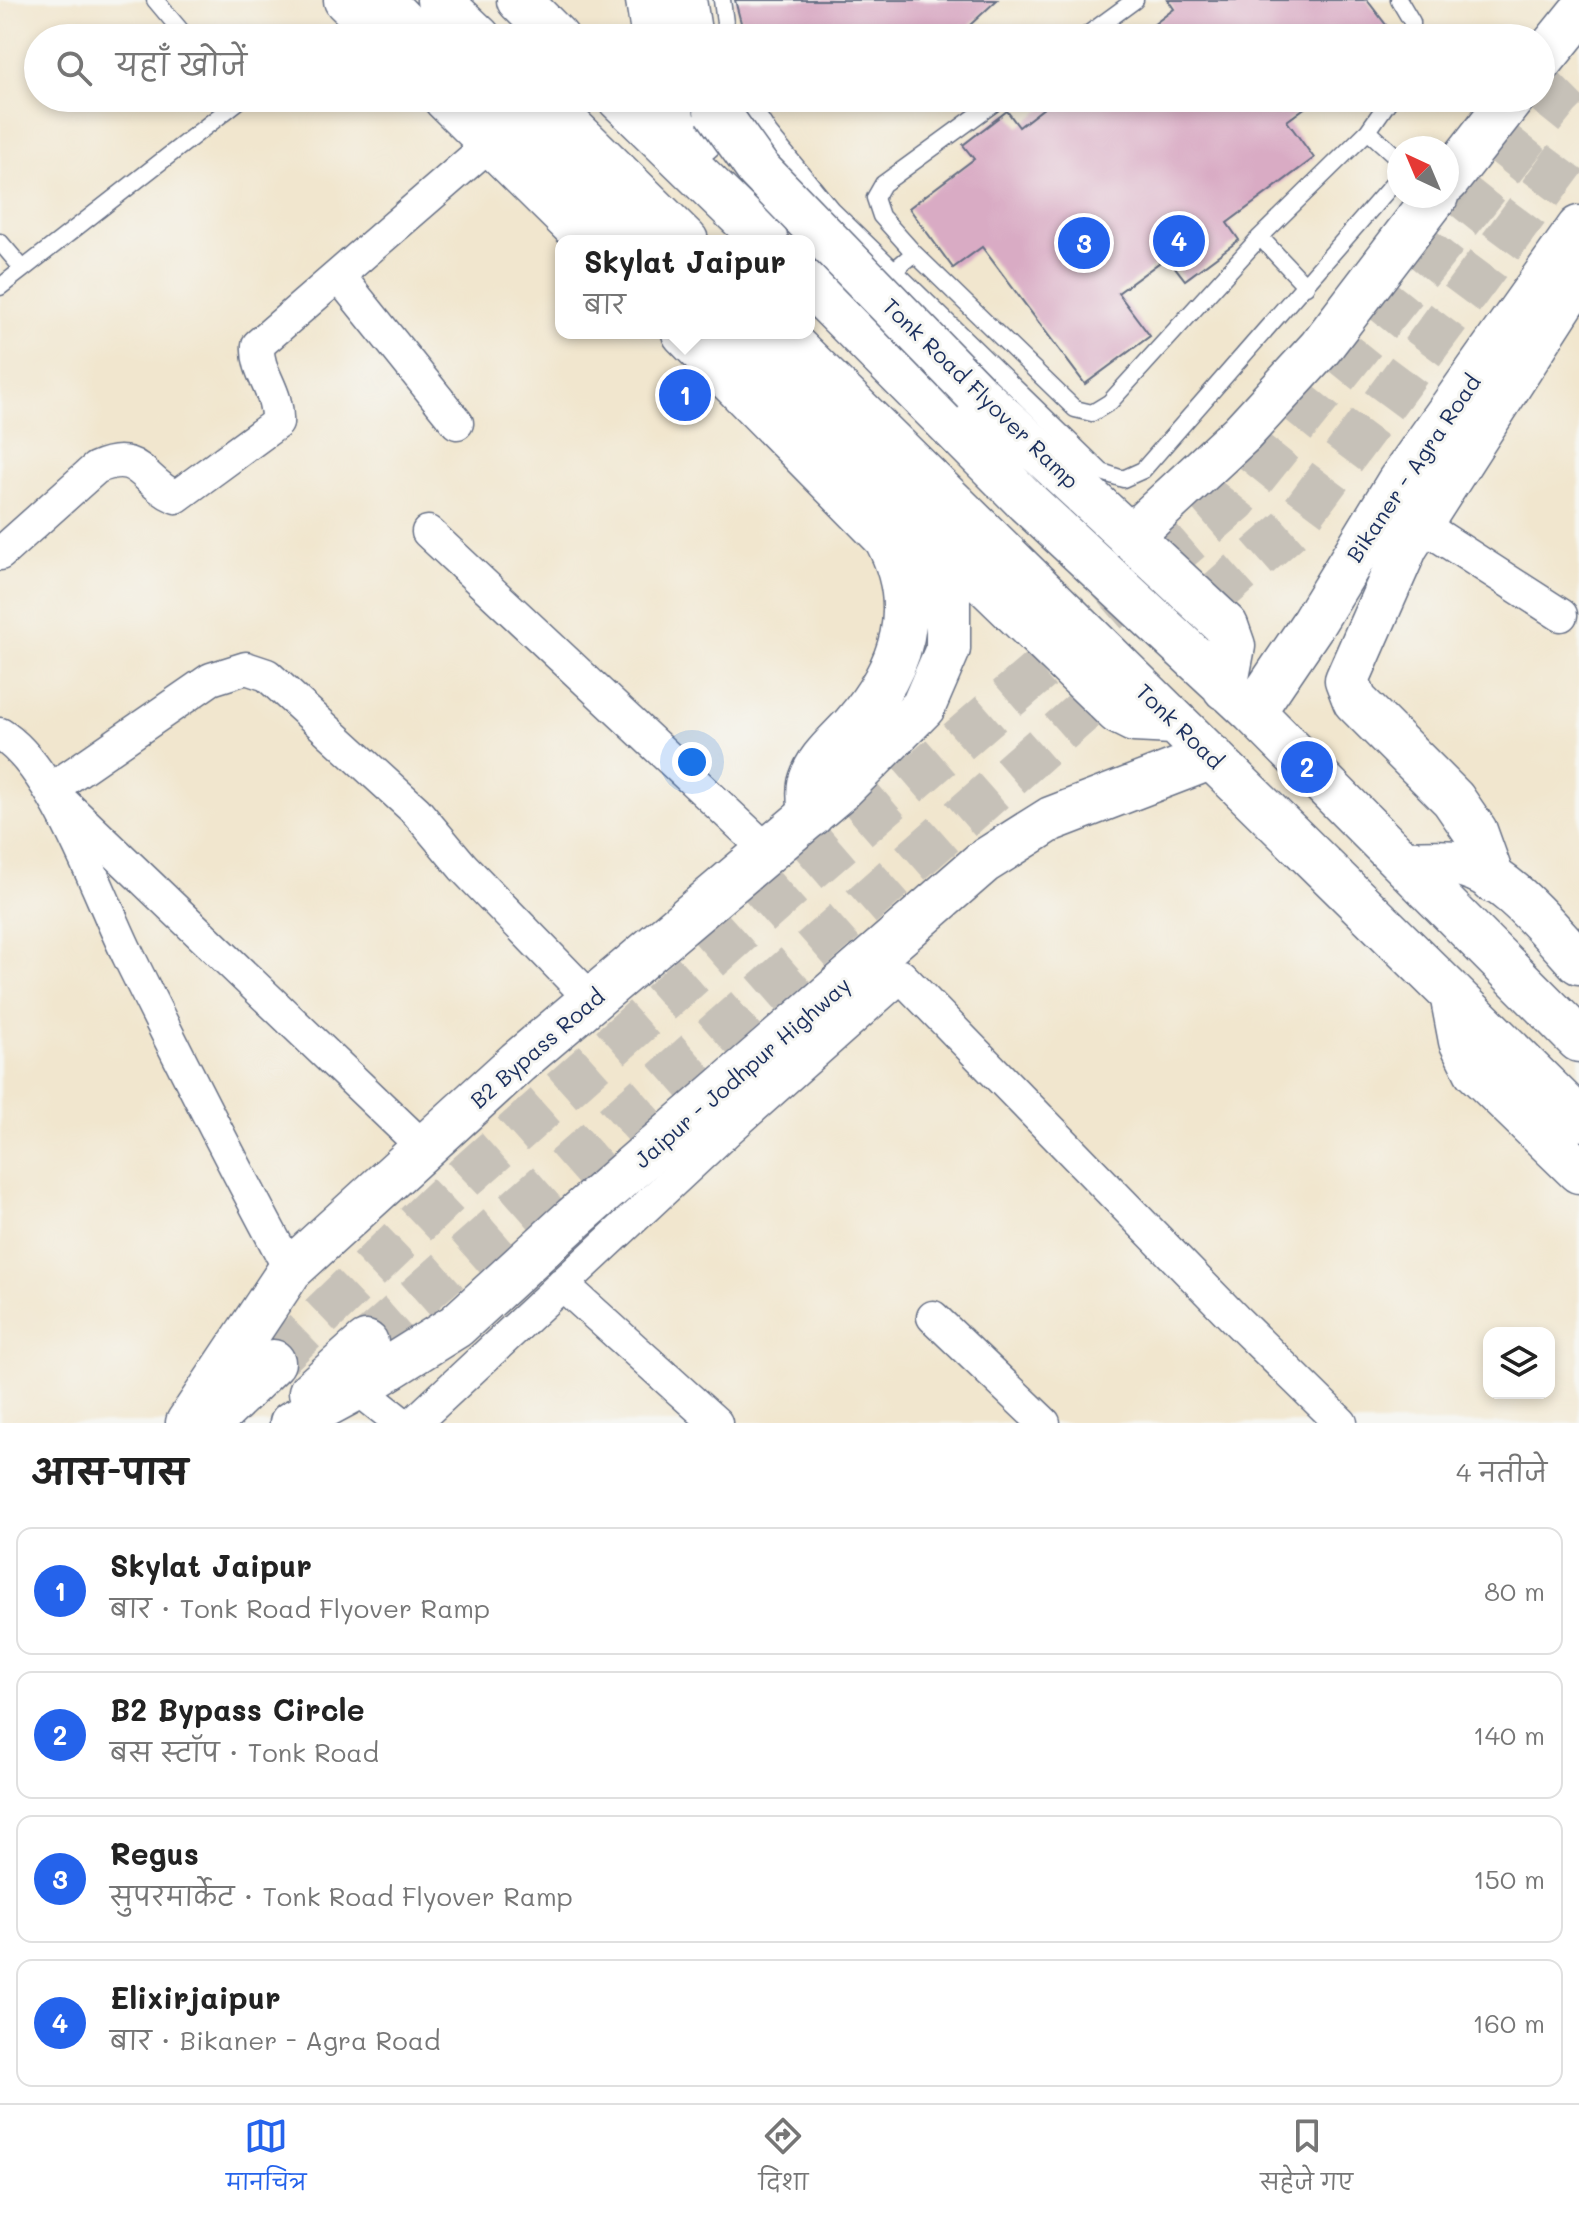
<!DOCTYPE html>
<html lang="hi">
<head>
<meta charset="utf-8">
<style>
  :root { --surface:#fff; --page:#f2f2f2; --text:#222; --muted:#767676; --line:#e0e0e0; --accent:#2563eb }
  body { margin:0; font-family:Mali,"Playpen Sans Deva",sans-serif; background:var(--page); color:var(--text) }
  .controls { position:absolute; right:24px; bottom:24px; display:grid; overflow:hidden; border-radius:16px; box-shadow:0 4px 12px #0003 }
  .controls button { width:72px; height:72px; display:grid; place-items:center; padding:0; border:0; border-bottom:2px solid var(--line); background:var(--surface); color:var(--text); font:40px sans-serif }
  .compass { position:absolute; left:1387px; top:136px; width:72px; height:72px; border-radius:50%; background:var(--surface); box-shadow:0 4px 12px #0003; rotate:316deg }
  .you { position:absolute; left:692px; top:762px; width:28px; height:28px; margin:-20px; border:6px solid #fff; border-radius:50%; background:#1a73e8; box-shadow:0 0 0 12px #1a73e833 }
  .badge { display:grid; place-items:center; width:52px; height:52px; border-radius:50%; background:var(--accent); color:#fff; font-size:26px; font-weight:700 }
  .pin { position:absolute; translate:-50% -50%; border:4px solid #fff; box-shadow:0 2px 8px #0006 }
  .popup { position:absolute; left:555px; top:235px; width:260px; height:104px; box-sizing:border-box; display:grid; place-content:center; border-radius:16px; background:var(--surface); filter:drop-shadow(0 2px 6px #0005); font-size:26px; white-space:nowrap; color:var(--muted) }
  .popup b { font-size:30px; color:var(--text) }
  .popup::after { content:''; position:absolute; left:50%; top:100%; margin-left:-16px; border:16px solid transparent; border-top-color:var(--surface) }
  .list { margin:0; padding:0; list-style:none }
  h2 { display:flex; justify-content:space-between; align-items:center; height:104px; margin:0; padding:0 32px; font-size:34px }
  h2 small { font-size:26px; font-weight:400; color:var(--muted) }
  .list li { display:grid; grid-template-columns:52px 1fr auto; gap:24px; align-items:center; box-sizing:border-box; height:128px; margin:0 16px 16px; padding:0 16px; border:2px solid var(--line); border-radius:16px }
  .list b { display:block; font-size:30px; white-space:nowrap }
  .list p { margin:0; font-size:26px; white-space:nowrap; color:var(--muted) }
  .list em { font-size:26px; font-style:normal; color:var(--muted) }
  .icon { flex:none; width:44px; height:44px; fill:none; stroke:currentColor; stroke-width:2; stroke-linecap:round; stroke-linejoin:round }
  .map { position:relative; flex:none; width:1579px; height:1423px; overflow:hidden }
  .search { position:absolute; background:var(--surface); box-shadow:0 4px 12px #0003; left:24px; right:24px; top:24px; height:88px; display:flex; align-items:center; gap:20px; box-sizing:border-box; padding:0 28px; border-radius:44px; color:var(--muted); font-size:30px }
  .sheet { height:680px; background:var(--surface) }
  nav { display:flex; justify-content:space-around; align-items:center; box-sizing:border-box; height:112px; border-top:2px solid var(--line); background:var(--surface); font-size:22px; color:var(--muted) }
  nav a { display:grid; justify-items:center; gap:4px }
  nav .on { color:var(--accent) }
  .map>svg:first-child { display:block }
</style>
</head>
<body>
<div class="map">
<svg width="1579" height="1423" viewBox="0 0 1579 1423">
  <rect width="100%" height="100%" fill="#f6f6f2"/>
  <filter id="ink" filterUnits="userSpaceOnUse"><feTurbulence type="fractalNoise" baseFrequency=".0125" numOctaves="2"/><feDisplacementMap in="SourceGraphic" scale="16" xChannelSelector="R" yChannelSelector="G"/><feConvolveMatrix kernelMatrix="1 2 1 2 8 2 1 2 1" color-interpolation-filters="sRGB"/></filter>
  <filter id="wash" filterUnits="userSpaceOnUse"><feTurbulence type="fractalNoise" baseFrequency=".006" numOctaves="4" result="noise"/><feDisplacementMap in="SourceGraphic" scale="32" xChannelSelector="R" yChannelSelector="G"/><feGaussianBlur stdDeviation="1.8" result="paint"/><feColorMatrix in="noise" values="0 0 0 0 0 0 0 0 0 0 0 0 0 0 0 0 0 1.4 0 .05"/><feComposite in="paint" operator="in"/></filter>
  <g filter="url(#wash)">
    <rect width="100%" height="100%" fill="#f1e6ce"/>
    <g id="blocks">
      <!-- building -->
      <path fill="#d9abc4" d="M 735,0 L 997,0 L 956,38 L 745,38 Z
        M 1168,0 L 1367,0 L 1396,38 L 1136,38 L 1174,9 Z
        M 801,98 L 840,98 L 833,104 Z
        M 1057,98 L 1318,98 L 1287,121 L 1314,158 L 1227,223 L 1239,240 L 1185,280 L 1167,257 L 1118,293 L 1150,336 L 1085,384 L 982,247 L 953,268 L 909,208 L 974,159 L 963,145 L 1007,111 L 1019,127 Z"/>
    </g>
  </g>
  <g filter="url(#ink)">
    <use href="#blocks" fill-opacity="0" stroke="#666f85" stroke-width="2"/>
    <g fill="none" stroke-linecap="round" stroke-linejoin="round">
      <!-- primary-tunnel -->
      <path stroke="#c6c1b8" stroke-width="44" stroke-dasharray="44 22" stroke-linecap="butt" d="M 366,1343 L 1292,527 L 1579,141
        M 273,1362 L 465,1177 L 805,874 L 1235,501 L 1559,97 L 1579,77"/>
      <defs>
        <path id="lane" d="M 155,0 L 187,38
          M 722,0 L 727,38
          M 1399,0 L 1412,22 L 1412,38
          M 1083,38 L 1135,0
          M 749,101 L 769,133 L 831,209 L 1102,472 L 1123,479 L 1143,470 L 1399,177
          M 1368,131 L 1399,159
          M 1260,237 L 1306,286
          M 0,242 L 23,269
          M 914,253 L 881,216 L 875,198 L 883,184 L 1001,98
          M 893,271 L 914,253 L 1075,409 L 1092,413 L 1110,402 L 1260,237 L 1368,131 L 1391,98
          M 0,287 L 240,100 L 238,98"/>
        <path id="street" d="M 339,276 L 457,423
          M 1420,524 L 1561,615
          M 428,532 L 769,852
          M 0,554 L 96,468 C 141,448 141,482 176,497 L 277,423 C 279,390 256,374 258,345 L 491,143
          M 0,734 C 56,768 99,897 129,957 C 181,1062 234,1166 290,1270
          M 424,1148 L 50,790 L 211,679 L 246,668 L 267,675 L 416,811 L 463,867 L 592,1000
          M 562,1284 L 716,1423
          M 933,1317 L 1044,1423
          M 357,1388 L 401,1423
          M 414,1423 L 729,1129 L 901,976 L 1235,1319 L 1341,1423"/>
        <path id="secondary" d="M 346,0 L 385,38
          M 445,98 L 590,241
          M 684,333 L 886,538 C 923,607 903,668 854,725 C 838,743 816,760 810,784 C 808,793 810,805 811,815
          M 1493,881 L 1475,831 L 1453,799 L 1355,701 L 1347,680 L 1406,546 L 1579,277"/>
        <path id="primary" d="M 381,0 L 418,38
          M 439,0 L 479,38
          M 519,0 L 557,38
          M 648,0 L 654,38
          M 684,0 L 690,38
          M 1541,61 L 1579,14
          M 479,98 L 630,241
          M 541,98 L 686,241
          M 619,98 L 766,241
          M 668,98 L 680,157 L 747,98
          M 1447,181 L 1512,98
          M 809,283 L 1027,502 L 1253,712 L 1579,1040
          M 727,333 L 1118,712 L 1134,720 L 1173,722
          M 780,333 L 1579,1119
          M 975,392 L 1226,626 L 1233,646 L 1225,688
          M 1130,537 L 1242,433 L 1320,348 L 1436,196
          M 1253,712 L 1312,625 L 1399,482 L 1579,228
          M 1405,863 C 1421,863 1439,861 1454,863 C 1504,871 1546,927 1579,962
          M 1452,994 L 1461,1041 L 1476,1071 L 1579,1171
          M 311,1392 L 366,1343
          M 188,1423 L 290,1270 L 518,1062 L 842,788 L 923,707 L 948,649 L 948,598 L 937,549 L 917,515
          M 210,1423 L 273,1362
          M 292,1423 L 357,1388 L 456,1326 L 574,1218 L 983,862 L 1051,819 L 1212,757"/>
      </defs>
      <!-- lane casing -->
      <use href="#lane" stroke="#666f85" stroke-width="19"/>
      <!-- street casing -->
      <use href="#street" stroke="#666f85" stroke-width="35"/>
      <!-- secondary casing -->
      <use href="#secondary" stroke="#666f85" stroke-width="47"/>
      <!-- primary casing -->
      <use href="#primary" stroke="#666f85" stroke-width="47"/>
      <!-- lane -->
      <use href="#lane" stroke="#fff" stroke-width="16"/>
      <!-- street -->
      <use href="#street" stroke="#fff" stroke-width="32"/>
      <!-- secondary -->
      <use href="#secondary" stroke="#fff" stroke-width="44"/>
      <!-- primary -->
      <use href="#primary" stroke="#fff" stroke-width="44"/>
      <defs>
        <path id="primary-bridge" d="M 716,110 L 758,169 L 975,392"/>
      </defs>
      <!-- primary-bridge casing -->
      <use href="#primary-bridge" stroke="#666f85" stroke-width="47" stroke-linecap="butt"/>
      <!-- primary-bridge -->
      <use href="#primary-bridge" stroke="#fff" stroke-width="44"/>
    </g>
  </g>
  <g text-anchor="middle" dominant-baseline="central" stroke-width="6" stroke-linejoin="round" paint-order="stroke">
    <!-- street labels -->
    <g font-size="22" fill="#1b2f5e" stroke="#f6f6f2">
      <text transform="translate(981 393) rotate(44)">Tonk Road Flyover Ramp</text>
      <text transform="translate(1413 468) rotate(-56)">Bikaner - Agra Road</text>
      <text transform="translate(1180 726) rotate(44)">Tonk Road</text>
      <text transform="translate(537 1048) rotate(-41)">B2 Bypass Road</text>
      <text transform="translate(742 1072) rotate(-41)">Jaipur - Jodhpur Highway</text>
    </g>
  </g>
</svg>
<div class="controls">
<button><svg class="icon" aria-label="layers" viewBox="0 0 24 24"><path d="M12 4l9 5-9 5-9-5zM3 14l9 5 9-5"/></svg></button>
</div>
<svg class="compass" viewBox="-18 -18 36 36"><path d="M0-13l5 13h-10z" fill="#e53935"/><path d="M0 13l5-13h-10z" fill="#767676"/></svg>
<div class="you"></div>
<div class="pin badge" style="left:685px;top:395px">1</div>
<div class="popup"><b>Skylat Jaipur</b>बार</div>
<div class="pin badge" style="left:1307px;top:767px">2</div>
<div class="pin badge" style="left:1084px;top:243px">3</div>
<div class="pin badge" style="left:1179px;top:241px">4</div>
<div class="search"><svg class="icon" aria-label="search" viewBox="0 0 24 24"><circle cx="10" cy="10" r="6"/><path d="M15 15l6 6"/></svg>यहाँ खोजें</div>
</div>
<section class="sheet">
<h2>आस-पास<small>4 नतीजे</small></h2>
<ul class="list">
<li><span class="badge">1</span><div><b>Skylat Jaipur</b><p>बार · Tonk Road Flyover Ramp</p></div><em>80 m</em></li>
<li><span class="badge">2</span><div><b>B2 Bypass Circle</b><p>बस स्टॉप · Tonk Road</p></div><em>140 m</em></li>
<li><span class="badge">3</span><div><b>Regus</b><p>सुपरमार्केट · Tonk Road Flyover Ramp</p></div><em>150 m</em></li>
<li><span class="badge">4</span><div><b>Elixirjaipur</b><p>बार · Bikaner - Agra Road</p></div><em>160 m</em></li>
</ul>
</section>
<nav>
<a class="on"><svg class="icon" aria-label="map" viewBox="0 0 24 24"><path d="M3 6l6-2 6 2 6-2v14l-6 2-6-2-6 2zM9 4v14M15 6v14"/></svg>मानचित्र</a>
<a><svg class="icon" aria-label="directions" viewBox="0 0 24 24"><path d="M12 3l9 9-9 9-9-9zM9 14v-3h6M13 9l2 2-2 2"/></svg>दिशा</a>
<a><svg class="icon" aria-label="saved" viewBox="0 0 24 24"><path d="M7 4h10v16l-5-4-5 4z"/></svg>सहेजे गए</a>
</nav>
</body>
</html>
